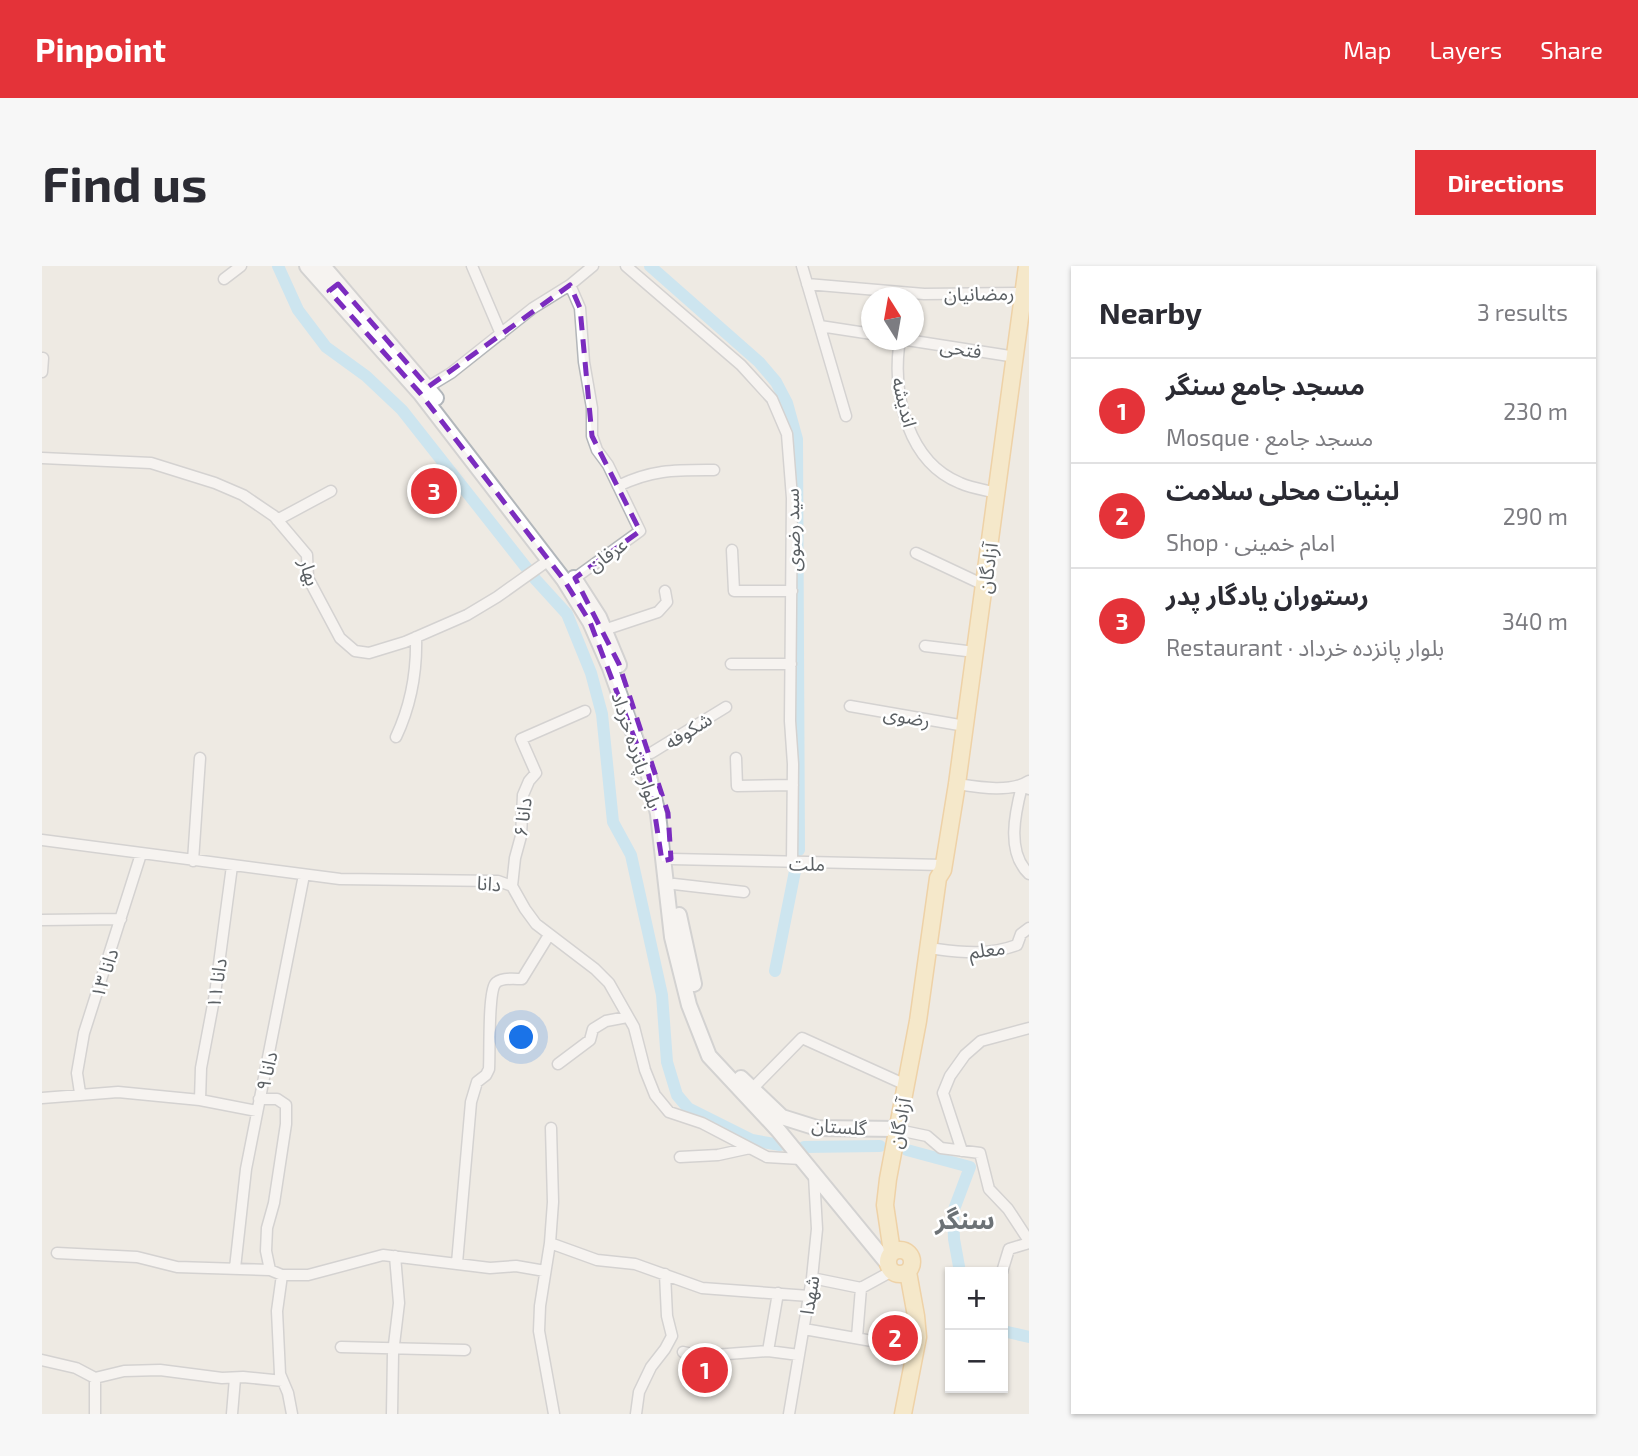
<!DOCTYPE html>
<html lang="en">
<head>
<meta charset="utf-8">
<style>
  :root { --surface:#fff; --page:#f7f7f7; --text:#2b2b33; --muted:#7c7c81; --line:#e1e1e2; --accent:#e43339 }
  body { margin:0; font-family:"Exo 2","Noto Sans Arabic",sans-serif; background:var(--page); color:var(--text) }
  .controls { position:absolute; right:21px; bottom:21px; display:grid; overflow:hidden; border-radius:0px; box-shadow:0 2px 5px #0004 }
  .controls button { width:63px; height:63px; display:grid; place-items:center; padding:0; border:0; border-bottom:2px solid var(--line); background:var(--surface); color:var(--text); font:35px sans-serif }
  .compass { position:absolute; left:819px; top:21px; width:63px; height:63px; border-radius:50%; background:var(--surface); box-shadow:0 2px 5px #0004; rotate:349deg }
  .you { position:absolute; left:480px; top:772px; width:24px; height:24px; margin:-18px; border:5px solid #fff; border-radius:50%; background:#1a73e8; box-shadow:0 0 0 10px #1a73e833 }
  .badge { display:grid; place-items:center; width:46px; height:46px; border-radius:50%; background:var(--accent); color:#fff; font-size:23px; font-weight:700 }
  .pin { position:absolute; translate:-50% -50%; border:4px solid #fff; box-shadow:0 2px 7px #0006 }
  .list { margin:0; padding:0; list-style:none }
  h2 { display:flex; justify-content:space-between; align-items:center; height:91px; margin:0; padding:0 28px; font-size:30px }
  h2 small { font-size:23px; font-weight:400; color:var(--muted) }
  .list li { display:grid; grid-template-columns:46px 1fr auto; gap:21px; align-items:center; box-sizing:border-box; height:105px; padding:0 28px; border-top:2px solid var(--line) }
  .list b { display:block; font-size:26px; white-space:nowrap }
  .list p { margin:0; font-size:23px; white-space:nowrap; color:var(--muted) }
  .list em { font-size:23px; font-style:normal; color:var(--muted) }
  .map { position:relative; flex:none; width:987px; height:1148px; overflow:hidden; border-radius:0px }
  header { display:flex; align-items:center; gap:42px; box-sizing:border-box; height:98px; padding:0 35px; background:var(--accent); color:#fff }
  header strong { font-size:33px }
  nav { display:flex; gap:38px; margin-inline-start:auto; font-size:24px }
  .intro { display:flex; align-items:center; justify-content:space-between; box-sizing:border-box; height:168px; padding:0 42px }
  h1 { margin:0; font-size:49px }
  .button { padding:18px 32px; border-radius:0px; background:var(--accent); color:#fff; font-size:24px; font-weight:700 }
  main { display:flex; gap:42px; padding:0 42px }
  aside { flex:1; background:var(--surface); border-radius:0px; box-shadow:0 2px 5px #0004 }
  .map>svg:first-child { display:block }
</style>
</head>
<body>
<header>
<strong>Pinpoint</strong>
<nav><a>Map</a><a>Layers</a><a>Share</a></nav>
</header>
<div class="intro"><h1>Find us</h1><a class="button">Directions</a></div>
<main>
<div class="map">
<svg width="987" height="1148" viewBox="0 0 987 1148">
  <rect width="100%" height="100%" fill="#eeeae3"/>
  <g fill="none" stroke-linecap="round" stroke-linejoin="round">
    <!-- canal -->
    <path stroke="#a5e0fc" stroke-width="12" d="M 236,0 L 256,44 L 284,81 L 324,110 L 360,144 L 494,314 L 525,348 L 549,407 L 560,448 L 571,556 L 589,589 L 620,729 L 625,796 L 635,829 L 646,842 L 710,874 L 738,879
      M 608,0 L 717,96 L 734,116 L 745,137 L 755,173 L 757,584
      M 733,705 L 753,605
      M 762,881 L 838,880
      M 865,884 L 928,901 L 911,946 L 912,973 L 918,1006
      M 961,1065 L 987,1071"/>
    <defs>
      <path id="minor" d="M 430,0 L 459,68
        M 584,0 L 699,99 L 730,133 L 745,168 L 750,232 L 748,455 L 751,498 L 750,597
        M 760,0 L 804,150
        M 182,13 L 199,0
        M 765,18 L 882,28 L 983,27
        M 528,19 L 538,42 L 542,96 L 550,142 L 550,170 L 555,184 L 566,199 L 598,265 L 533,312
        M 778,60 L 830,68
        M 865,74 L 974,91
        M 857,80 C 851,130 866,196 918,217 C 929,222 943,224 955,227
        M 0,106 L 1,92
        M 386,121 L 409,107 L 491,42 L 528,19 L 551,0
        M 0,192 L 109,197 L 173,217 L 201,229 L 232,250 L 265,289 L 266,312 L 298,372 L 313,385 L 327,387 L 363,376 L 425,349 L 455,331 L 507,294
        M 576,220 C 611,203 634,204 672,204
        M 235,254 L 289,225
        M 690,284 L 692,325 L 750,325
        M 874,287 L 942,319
        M 562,364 L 616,346 L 625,336 L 623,325
        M 883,380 L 933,386
        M 689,398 L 749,398
        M 808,440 L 923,460
        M 354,471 C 369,439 375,406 374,371
        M 609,487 L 684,441
        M 694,492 L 695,520 L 751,519
        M 915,518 C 935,521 969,527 987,515
        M 987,523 L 980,520 C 973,547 964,586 987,608
        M 0,574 L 298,613 L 456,615 L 470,620 L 483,643 L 494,658 L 553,703 L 567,717 L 592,761 L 603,804 L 613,829 L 627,846 L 660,857 L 725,891 L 759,893
        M 629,593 L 902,599
        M 151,595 L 158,492
        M 632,618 L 702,626
        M 470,620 L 473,592 L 479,570 L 481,529 L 487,515 L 494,507 L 479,473 L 543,445
        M 0,654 L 79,653
        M 894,683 C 923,687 948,689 975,679 L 979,668 L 987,662
        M 516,798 L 548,774 L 551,763 L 564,755 L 585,751
        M 709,824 L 760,772 L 864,819
        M 38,827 L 35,807 L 42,767 L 99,588
        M 0,832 L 76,826 L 158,834 L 215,845
        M 217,833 L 235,833 L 244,839 L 244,858 L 232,937 L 225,962 L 224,985 L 228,1004
        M 158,834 L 159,802 L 173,728 L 190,600
        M 509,862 L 511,936 L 508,977 L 498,1040 L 497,1065 L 512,1148
        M 861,865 L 885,870 L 899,882 L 938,887 L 947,923 L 966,943 L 987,975
        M 920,885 L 901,827 L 908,810 L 923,789 L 939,775 L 987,762
        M 638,891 L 676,889 L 708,882
        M 508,977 L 555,994 L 593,998 L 660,1022 L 767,1030
        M 15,987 L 95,991 L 135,1001 L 228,1004 L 240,1009 L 266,1009 L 341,989 L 448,1002 L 474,1000 L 503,1005
        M 415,997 L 429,836 L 435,816 L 444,809 L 447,803 C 448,786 446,729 453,718 C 458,711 472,713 480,713 L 507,669
        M 193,1002 L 204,903 L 262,609
        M 960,1006 L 967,983 L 987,977
        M 240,1009 L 235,1045 L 238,1108 L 246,1127 L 250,1148
        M 770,1012 L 819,1022
        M 762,1063 L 864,1081
        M 815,1071 L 819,1022 L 850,1005
        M 299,1081 L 423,1084
        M 726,1085 L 736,1027
        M 641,1086 L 659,1090 L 726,1085 L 757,1089
        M 0,1094 L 34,1102 L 53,1112 L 82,1105 L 118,1104 L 180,1112 L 201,1111 L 241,1115
        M 53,1112 L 53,1148
        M 190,1148 L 193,1112
        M 350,1148 L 351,1087 L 357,1037 L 353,990
        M 594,1148 L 597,1126 L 609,1101 L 623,1083 L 630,1070 L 625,1050 L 623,1008
        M 747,1148 L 770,1012 L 775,963 L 772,910"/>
      <path id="secondary" d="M 265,0 L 378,127 L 522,314 L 548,356 L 568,402 L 607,510 L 616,548 L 630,671 L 647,739 L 667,790 L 736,864 L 846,998
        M 281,0 L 394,132
        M 532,312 L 557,351 L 577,399
        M 637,649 L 652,718
        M 699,812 L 740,851 L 775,862 L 855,863"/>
      <path id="primary" d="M846 996a12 12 0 1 1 24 0a12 12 0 1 1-24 0Z
        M 850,986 L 843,939 L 846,913 L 876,755 L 896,612 L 901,604 L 915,518 L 985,0
        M 861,1148 L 876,1071 L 874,1050 L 866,1006"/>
    </defs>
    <!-- minor casing -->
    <use href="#minor" stroke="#b4b7ba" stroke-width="13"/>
    <!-- secondary casing -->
    <use href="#secondary" stroke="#b2b7bb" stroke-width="18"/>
    <!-- primary casing -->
    <use href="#primary" stroke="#edb55d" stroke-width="19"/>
    <!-- minor -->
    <use href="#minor" stroke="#fff" stroke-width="10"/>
    <!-- secondary -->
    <use href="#secondary" stroke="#fff" stroke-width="14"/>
    <!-- primary -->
    <use href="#primary" stroke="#fde6aa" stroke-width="16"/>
  </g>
  <!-- marked area -->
  <path d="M0 0H987V1148H0ZM 296,18 L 386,121 L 528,19 L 538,42 L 550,170 L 598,265 L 533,312 L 577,398 L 626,547 L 629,593 L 620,595 L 607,510 L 548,356 L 522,314 L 378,127 L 287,25 Z" fill="#eeeae3" fill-opacity=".55" fill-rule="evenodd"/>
  <path fill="none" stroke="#7b2cbf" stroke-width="5" stroke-dasharray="14 9" stroke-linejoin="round" d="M 296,18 L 386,121 L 528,19 L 538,42 L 550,170 L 598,265 L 533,312 L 577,398 L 626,547 L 629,593 L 620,595 L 607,510 L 548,356 L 522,314 L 378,127 L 287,25 Z"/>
  <g text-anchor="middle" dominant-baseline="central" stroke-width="5" stroke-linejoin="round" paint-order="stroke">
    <!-- street labels -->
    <g font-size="19" fill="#5b6064" stroke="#fff">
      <text transform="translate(937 27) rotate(-1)">رمضانیان</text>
      <text transform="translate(919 82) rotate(9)">فتحی</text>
      <text transform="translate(863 136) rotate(76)">اندیشه</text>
      <text transform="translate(750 264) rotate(-91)">سید رضوی</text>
      <text transform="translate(565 288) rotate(-36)">عرفان</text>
      <text transform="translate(945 302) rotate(-82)">آزادگان</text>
      <text transform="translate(268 306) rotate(73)">بهار</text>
      <text transform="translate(865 450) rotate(10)">رضوی</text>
      <text transform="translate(646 464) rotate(-32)">شکوفه</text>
      <text transform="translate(595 484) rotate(72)">بلوار پانزده خرداد</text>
      <text transform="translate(480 551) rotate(-83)">دانا ۶</text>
      <text transform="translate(765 597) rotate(1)">ملت</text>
      <text transform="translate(447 617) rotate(5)">دانا</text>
      <text transform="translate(945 683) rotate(-7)">معلم</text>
      <text transform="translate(62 707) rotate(-72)">دانا ۱۳</text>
      <text transform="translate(174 717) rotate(-82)">دانا ۱۱</text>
      <text transform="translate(224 805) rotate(-77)">دانا ۹</text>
      <text transform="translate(857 857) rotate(-79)">آزادگان</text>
      <text transform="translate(797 860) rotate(4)">گلستان</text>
      <text transform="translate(767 1029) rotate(-81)">شهدا</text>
    </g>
    <!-- district labels -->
    <g font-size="26" font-weight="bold" fill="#6c7276" stroke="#fff">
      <text x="923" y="952">سنگر</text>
    </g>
  </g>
</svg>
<div class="controls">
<button>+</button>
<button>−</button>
</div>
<svg class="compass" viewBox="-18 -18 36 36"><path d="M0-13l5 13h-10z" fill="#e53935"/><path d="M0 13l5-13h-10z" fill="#7c7c81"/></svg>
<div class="you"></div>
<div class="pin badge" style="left:663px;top:1104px">1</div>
<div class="pin badge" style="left:853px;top:1072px">2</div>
<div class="pin badge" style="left:392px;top:225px">3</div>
</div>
<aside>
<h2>Nearby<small>3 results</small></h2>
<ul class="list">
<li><span class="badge">1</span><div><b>مسجد جامع سنگر</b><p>Mosque · مسجد جامع</p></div><em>230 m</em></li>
<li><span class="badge">2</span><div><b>لبنیات محلی سلامت</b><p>Shop · امام خمینی</p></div><em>290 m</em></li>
<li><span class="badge">3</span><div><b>رستوران یادگار پدر</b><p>Restaurant · بلوار پانزده خرداد</p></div><em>340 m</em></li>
</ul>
</aside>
</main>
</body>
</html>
